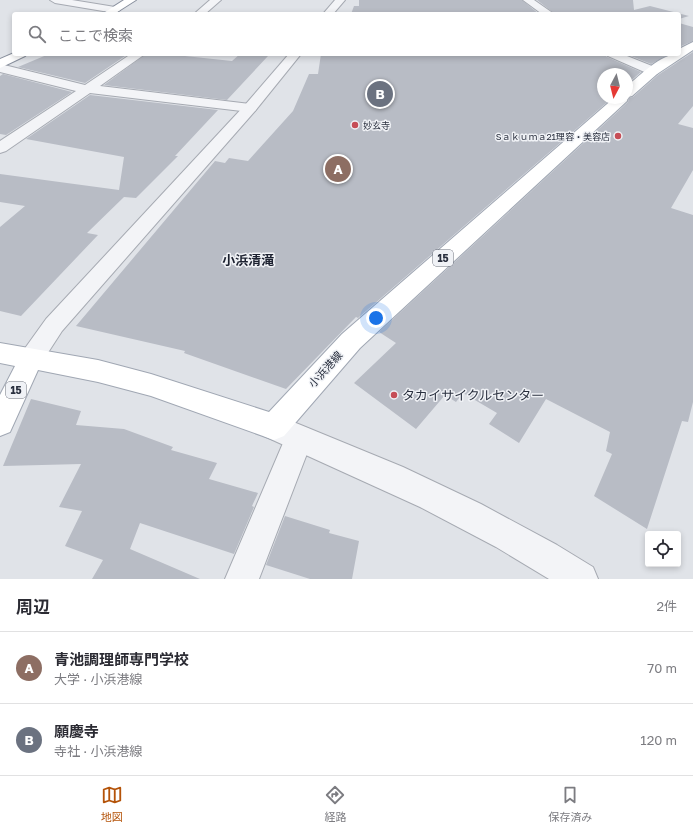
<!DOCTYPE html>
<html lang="ja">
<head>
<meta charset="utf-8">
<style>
  :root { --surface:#fff; --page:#f2f2f3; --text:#2b2b33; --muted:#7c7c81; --line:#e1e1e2; --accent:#b45309 }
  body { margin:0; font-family:"Golos Text","Noto Sans JP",sans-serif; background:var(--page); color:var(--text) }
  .controls { position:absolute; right:12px; bottom:12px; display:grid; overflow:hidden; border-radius:4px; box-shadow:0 2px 6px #0003 }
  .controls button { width:36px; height:36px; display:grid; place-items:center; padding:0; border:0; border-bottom:1px solid var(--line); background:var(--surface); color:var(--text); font:20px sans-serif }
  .compass { position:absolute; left:597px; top:68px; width:36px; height:36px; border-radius:50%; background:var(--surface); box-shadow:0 2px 6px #0003; rotate:187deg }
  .you { position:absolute; left:376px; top:318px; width:14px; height:14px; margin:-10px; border:3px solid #fff; border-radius:50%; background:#1a73e8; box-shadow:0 0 0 6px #1a73e833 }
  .badge { display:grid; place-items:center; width:26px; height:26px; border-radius:50%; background:var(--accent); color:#fff; font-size:13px; font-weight:700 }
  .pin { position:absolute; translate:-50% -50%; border:2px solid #fff; box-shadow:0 1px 4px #0006 }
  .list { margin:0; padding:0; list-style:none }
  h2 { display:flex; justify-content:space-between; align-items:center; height:52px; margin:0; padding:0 16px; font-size:17px }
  h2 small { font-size:13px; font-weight:400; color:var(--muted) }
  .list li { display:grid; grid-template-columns:26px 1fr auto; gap:12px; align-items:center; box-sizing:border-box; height:72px; padding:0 16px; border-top:1px solid var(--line) }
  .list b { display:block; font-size:15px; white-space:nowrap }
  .list p { margin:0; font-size:13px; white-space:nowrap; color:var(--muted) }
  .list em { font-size:13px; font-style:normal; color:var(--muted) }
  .icon { flex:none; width:22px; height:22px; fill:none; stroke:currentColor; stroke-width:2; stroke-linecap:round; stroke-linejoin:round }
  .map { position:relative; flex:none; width:693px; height:579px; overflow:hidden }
  .search { position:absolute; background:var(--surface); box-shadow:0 2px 6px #0003; left:12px; right:12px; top:12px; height:44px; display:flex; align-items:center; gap:10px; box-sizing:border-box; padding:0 14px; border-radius:4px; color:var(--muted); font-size:15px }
  .sheet { height:196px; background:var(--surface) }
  nav { display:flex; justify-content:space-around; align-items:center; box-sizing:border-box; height:56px; border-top:1px solid var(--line); background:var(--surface); font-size:11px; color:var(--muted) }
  nav a { display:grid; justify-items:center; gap:2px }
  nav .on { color:var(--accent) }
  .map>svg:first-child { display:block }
</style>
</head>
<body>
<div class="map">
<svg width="693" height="579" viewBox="0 0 693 579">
  <rect width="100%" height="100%" fill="#e0e3e8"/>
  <!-- building -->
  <path fill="#b8bcc5" d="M 359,0 L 522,0 L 539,14 L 351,14 L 354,6 L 359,6 Z
    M 537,0 L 633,0 L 634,10 L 650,6 L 689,16 L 679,19 L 679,14 L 555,14 Z
    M 679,23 L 693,27 L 693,41 L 679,47 Z
    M 693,52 L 693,106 L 678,124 L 693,128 L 693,170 L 671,208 L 693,215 L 693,402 L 688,422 L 682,421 L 647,529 L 594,496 L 612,454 L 606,451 L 610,432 L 546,399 L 519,443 L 489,424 L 497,413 L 463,393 L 456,402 L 445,395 L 416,429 L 354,383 L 396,343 L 379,332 L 628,102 L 629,98 L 633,97 L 658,75 Z
    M 49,54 L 128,54 L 85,83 L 18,67 Z
    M 146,54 L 166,54 L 232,61 L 240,54 L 268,56 L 227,100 L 104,85 Z
    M 321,54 L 604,54 L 607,57 L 641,72 L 627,84 L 627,74 L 603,74 L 603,98 L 612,98 L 358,318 L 356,317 L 286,389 L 184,353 L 185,351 L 76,326 L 215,161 L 225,163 L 229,158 L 248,161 L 293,111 L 309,74 L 318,74 Z
    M 626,54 L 670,54 L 651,64 Z
    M 3,74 L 72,92 L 6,135 L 0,134 L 0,76 Z
    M 90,95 L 218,110 L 175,156 L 178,156 L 136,198 L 124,197 L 87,233 L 98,235 L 21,316 L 0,311 L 0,227 L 25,206 L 0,202 L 0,174 L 119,190 L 124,157 L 26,139 Z
    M 31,399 L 81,411 L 76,425 L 124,429 L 173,447 L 171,450 L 217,463 L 209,479 L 258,493 L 252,506 L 254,507 L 234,554 L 140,523 L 130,549 L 200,579 L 92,579 L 103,560 L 65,546 L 82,511 L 59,507 L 81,464 L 3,466 Z
    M 285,516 L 330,530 L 329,533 L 359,541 L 352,579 L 310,579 L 266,565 Z"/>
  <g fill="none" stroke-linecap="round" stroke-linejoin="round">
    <defs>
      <path id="minor" d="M 50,0 L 72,0 L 115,7 L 120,10 L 115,13 L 55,3 Z
        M 210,0 L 221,0 L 205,14 L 194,14 Z
        M 523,0 L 534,0 L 554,14 L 542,14 Z
        M 131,54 L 145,54 L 100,86 L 250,104 L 255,105 L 257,108 L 255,111 L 250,112 L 90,93 L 6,151 L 0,153 L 0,141 L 76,91 L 0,72 L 0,64 L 85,85 Z
        M 606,54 L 622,54 L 657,68 L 659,71 L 657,74 L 649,74 L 608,56 Z
        M 299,425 L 309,429 L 313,438 L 259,579 L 225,579 L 289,429 Z"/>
      <path id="tertiary" d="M 335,0 L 345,0 L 333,14 L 323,14 Z
        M 289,54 L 301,54 L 255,111 L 62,331 L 40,365 L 31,368 L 22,365 L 18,358 L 46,319 L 245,105 Z
        M 274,414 L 403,467 L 481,504 L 557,545 L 593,567 L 598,579 L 549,579 L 496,547 L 420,507 L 264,436 L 260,427 L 264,418 Z"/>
      <path id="primary" d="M 693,42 L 693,50 L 657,74 L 632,96 L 628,97 L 627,101 L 360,348 L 284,436 L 274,440 L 151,396 L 98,382 L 38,370 L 10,432 L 0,436 L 0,395 L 15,366 L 0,363 L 0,343 L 98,360 L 151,374 L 269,412 L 342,334 L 614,98 L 627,98 L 627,86 C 641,75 660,54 679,54 L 679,49 Z"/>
      <path id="trunk" d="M 124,0 L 136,0 L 114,14 L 102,14 Z
        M 14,53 L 27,54 L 25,56 L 0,68 L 0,59 Z"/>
    </defs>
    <!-- minor casing -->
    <use href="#minor" stroke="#a6aab2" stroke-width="2"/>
    <!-- tertiary casing -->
    <use href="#tertiary" stroke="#a6aab2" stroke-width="2"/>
    <!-- primary casing -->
    <use href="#primary" stroke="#a0a7b3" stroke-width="2"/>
    <!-- trunk casing -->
    <use href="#trunk" stroke="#89909e" stroke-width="2"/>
    <!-- minor -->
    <use href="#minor" fill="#f3f4f7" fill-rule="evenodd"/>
    <!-- tertiary -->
    <use href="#tertiary" fill="#f3f4f7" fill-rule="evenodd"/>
    <!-- primary -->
    <use href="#primary" fill="#fff" fill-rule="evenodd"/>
    <!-- trunk -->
    <use href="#trunk" fill="#fff" fill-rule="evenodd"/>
  </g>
  <!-- markers -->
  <g fill="#c64d56" stroke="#f0f2f6" stroke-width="1.5">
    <circle cx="355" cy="125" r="4"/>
    <circle cx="618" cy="136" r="4"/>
    <circle cx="394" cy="395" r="4"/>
  </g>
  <g text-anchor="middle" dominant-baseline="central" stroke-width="3" stroke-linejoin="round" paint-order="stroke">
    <!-- far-poi labels -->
    <g font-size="9" fill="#2a303f" stroke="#f0f2f6" text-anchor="start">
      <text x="363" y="125">妙玄寺</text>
      <text x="610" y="136" text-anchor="end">Sａｋｕｍａ21理容・美容店</text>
    </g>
    <!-- shield labels -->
    <g fill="#f0f2f6" stroke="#656a76" stroke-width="1">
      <rect x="433" y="250" width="20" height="16" rx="3"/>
      <rect x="6" y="382" width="20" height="16" rx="3"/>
    </g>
    <g font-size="10" font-weight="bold" fill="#2a303f">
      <text x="443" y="258">15</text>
      <text x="16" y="390">15</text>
    </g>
    <!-- street labels -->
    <g font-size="11" fill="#2a303f" stroke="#f0f2f6">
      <text transform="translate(325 369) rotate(-48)">小浜港線</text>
    </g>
    <!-- quarter labels -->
    <g font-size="13" font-weight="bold" fill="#1c2130" stroke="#f0f2f6">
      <text x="248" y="260">小浜清滝</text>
    </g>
    <!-- near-poi labels -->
    <g font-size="13" fill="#2a303f" stroke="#f0f2f6" text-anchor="start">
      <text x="402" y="395">タカイサイクルセンター</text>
    </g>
  </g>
</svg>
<div class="controls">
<button><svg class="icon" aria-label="locate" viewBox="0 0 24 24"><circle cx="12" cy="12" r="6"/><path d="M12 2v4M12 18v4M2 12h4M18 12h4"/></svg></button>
</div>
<svg class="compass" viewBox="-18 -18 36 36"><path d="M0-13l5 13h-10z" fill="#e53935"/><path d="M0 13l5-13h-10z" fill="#7c7c81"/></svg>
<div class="you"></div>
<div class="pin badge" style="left:338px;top:169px;background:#8d6e63">A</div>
<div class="pin badge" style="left:380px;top:94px;background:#6b7280">B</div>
<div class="search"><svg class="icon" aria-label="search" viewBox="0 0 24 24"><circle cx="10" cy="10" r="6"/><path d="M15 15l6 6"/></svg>ここで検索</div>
</div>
<section class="sheet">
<h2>周辺<small>2件</small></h2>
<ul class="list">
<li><span class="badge" style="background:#8d6e63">A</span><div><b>青池調理師専門学校</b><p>大学 · 小浜港線</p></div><em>70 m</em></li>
<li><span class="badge" style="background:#6b7280">B</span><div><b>願慶寺</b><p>寺社 · 小浜港線</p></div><em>120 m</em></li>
</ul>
</section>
<nav>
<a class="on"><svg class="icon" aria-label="map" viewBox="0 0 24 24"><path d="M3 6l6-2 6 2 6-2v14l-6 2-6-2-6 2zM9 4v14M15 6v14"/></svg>地図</a>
<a><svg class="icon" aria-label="directions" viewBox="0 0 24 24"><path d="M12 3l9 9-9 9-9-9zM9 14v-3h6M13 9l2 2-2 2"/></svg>経路</a>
<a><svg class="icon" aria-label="saved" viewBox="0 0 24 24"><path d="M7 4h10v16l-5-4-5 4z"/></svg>保存済み</a>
</nav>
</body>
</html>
